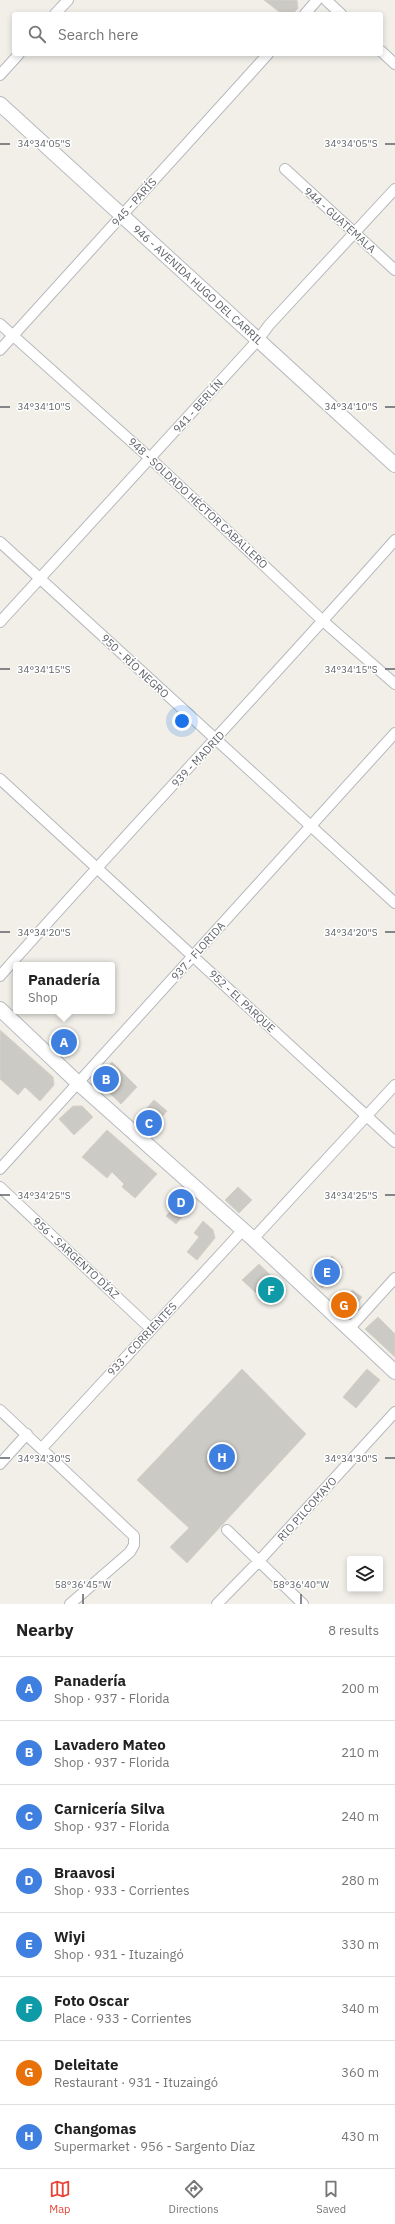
<!DOCTYPE html>
<html lang="en">
<head>
<meta charset="utf-8">
<style>
  :root { --surface:#fff; --page:#f2f2f2; --text:#222; --muted:#767676; --line:#e0e0e0; --accent:#ea4335 }
  body { margin:0; font-family:"IBM Plex Sans",sans-serif; background:var(--page); color:var(--text) }
  .controls { position:absolute; right:12px; bottom:12px; display:grid; overflow:hidden; border-radius:4px; box-shadow:0 2px 6px #0003 }
  .controls button { width:36px; height:36px; display:grid; place-items:center; padding:0; border:0; border-bottom:1px solid var(--line); background:var(--surface); color:var(--text); font:20px sans-serif }
  .you { position:absolute; left:182px; top:721px; width:14px; height:14px; margin:-10px; border:3px solid #fff; border-radius:50%; background:#1a73e8; box-shadow:0 0 0 6px #1a73e833 }
  .badge { display:grid; place-items:center; width:26px; height:26px; border-radius:50%; background:var(--accent); color:#fff; font-size:13px; font-weight:700 }
  .pin { position:absolute; translate:-50% -50%; border:2px solid #fff; box-shadow:0 1px 4px #0006 }
  .popup { position:absolute; left:13px; top:962px; width:102px; height:52px; box-sizing:border-box; display:grid; place-content:center; border-radius:4px; background:var(--surface); filter:drop-shadow(0 1px 3px #0005); font-size:13px; white-space:nowrap; color:var(--muted) }
  .popup b { font-size:15px; color:var(--text) }
  .popup::after { content:''; position:absolute; left:50%; top:100%; margin-left:-8px; border:8px solid transparent; border-top-color:var(--surface) }
  .list { margin:0; padding:0; list-style:none }
  h2 { display:flex; justify-content:space-between; align-items:center; height:52px; margin:0; padding:0 16px; font-size:17px }
  h2 small { font-size:13px; font-weight:400; color:var(--muted) }
  .list li { display:grid; grid-template-columns:26px 1fr auto; gap:12px; align-items:center; box-sizing:border-box; height:64px; padding:0 16px; border-top:1px solid var(--line) }
  .list b { display:block; font-size:15px; white-space:nowrap }
  .list p { margin:0; font-size:13px; white-space:nowrap; color:var(--muted) }
  .list em { font-size:13px; font-style:normal; color:var(--muted) }
  .icon { flex:none; width:22px; height:22px; fill:none; stroke:currentColor; stroke-width:2; stroke-linecap:round; stroke-linejoin:round }
  .map { position:relative; flex:none; width:395px; height:1604px; overflow:hidden }
  .search { position:absolute; background:var(--surface); box-shadow:0 2px 6px #0003; left:12px; right:12px; top:12px; height:44px; display:flex; align-items:center; gap:10px; box-sizing:border-box; padding:0 14px; border-radius:4px; color:var(--muted); font-size:15px }
  .sheet { height:564px; background:var(--surface) }
  nav { display:flex; justify-content:space-around; align-items:center; box-sizing:border-box; height:56px; border-top:1px solid var(--line); background:var(--surface); font-size:11px; color:var(--muted) }
  nav a { display:grid; justify-items:center; gap:2px }
  nav .on { color:var(--accent) }
  .map>svg:first-child { display:block }
</style>
</head>
<body>
<div class="map">
<svg width="395" height="1604" viewBox="0 0 395 1604">
  <rect width="100%" height="100%" fill="#f1efe8"/>
  <!-- building -->
  <path fill="#cccac5" stroke="#d6d1c6" d="M 264,0 L 297,0 L 298,8 L 293,14 L 282,14 Z
    M 0,1030 L 53,1077 L 54,1085 L 40,1101 L 25,1087 L 18,1095 L 0,1079 Z
    M 64,1032 L 73,1040 L 64,1051 L 55,1043 Z
    M 112,1062 L 137,1087 L 121,1104 L 100,1084 L 99,1074 Z
    M 154,1100 L 167,1111 L 151,1130 L 138,1118 Z
    M 73,1106 L 82,1106 L 93,1117 L 74,1135 L 59,1119 Z
    M 107,1130 L 157,1174 L 135,1198 L 122,1187 L 124,1184 L 112,1172 L 107,1178 L 82,1157 Z
    M 238,1187 L 252,1200 L 239,1213 L 225,1200 Z
    M 181,1199 L 191,1207 L 176,1224 L 166,1216 Z
    M 203,1221 L 213,1230 L 215,1238 L 197,1260 L 187,1252 L 199,1237 L 194,1233 Z
    M 332,1256 L 343,1267 L 322,1288 L 311,1278 Z
    M 259,1264 L 285,1289 L 271,1303 L 258,1291 L 256,1293 L 242,1280 Z
    M 352,1290 L 362,1297 L 354,1308 L 347,1309 L 341,1305 Z
    M 378,1317 L 395,1334 L 395,1357 L 365,1329 Z
    M 242,1369 L 306,1434 L 187,1563 L 170,1547 L 189,1528 L 137,1480 Z
    M 367,1369 L 380,1380 L 356,1408 L 343,1397 Z"/>
  <g fill="none" stroke-linecap="round" stroke-linejoin="round">
    <defs>
      <path id="street" d="M 326,0 L 341,14
        M 55,14 L 68,0
        M 305,14 L 317,0
        M 381,51 L 395,64
        M 0,75 L 19,54
        M 285,169 L 395,270
        M 0,324 L 151,459 L 323,621 L 395,684
        M 0,350 L 268,54
        M 0,542 L 395,903
        M 0,622 L 258,340 L 269,325 L 395,189
        M 0,779 L 395,1142
        M 0,976 C 130,829 265,687 395,540
        M 0,1169 L 395,733
        M 0,1187 L 151,1329
        M 253,1239 L 395,1085
        M 349,1329 L 395,1278
        M 0,1410 L 134,1536 L 134,1545 L 130,1552 L 70,1604
        M 42,1448 L 243,1230
        M 0,1464 L 27,1434
        M 227,1530 L 303,1604
        M 217,1604 L 258,1562 L 395,1412"/>
      <g id="secondary">
        <path id="s1" d="M 0,104 L 395,465"/>
        <path d="M 0,1009 L 77,1082 L 251,1237 L 395,1372"/>
      </g>
    </defs>
    <!-- street casing -->
    <use href="#street" stroke="#b5b8bc" stroke-width="12"/>
    <!-- secondary casing -->
    <use href="#secondary" stroke="#b6babf" stroke-width="16"/>
    <!-- street -->
    <use href="#street" stroke="#fff" stroke-width="10"/>
    <!-- secondary -->
    <use href="#secondary" stroke="#fff" stroke-width="14"/>
  </g>
  <!-- ticks -->
  <path fill="none" stroke="#5f6368" stroke-width="1.5" d="M 0,144 L 10,144M 385,144 L 395,144M 0,407 L 10,407M 385,407 L 395,407M 0,669 L 10,669M 385,669 L 395,669M 0,932 L 10,932M 385,932 L 395,932M 0,1195 L 10,1195M 385,1195 L 395,1195M 0,1458 L 10,1458M 385,1458 L 395,1458M 83,1594 L 83,1604M 301,1594 L 301,1604"/>
  <g text-anchor="middle" dominant-baseline="central" stroke-width="3" stroke-linejoin="round" paint-order="stroke">
    <!-- street labels -->
    <g font-size="11" fill="#5f6368" stroke="#fff">
      <text transform="translate(134 202) rotate(-48)">945 - PARÍS</text>
      <text transform="translate(340 220) rotate(42)">944 - GUATEMALA</text>
      <text stroke="none"><textPath href="#s1" startOffset="268">946 - AVENIDA HUGO DEL CARRIL</textPath></text>
      <text transform="translate(198 406) rotate(-48)">941 - BERLÍN</text>
      <text transform="translate(198 503) rotate(43)">948 - SOLDADO HÉCTOR CABALLERO</text>
      <text transform="translate(135 666) rotate(43)">950 - RÍO NEGRO</text>
      <text transform="translate(198 759) rotate(-47)">939 - MADRID</text>
      <text transform="translate(198 951) rotate(-48)">937 - FLORIDA</text>
      <text transform="translate(242 1001) rotate(43)">952 - EL PARQUE</text>
      <text transform="translate(76 1258) rotate(43)">956 - SARGENTO DÍAZ</text>
      <text transform="translate(142 1339) rotate(-47)">933 - CORRIENTES</text>
      <text transform="translate(307 1509) rotate(-48)">RIO PILCOMAYO</text>
    </g>
  </g>
  <g font-size="10" text-anchor="middle" fill="#5f6368" stroke="#fff" stroke-width="3" stroke-linejoin="round" paint-order="stroke">
    <text x="44" y="147">34°34'05"S</text>
    <text x="351" y="147">34°34'05"S</text>
    <text x="44" y="410">34°34'10"S</text>
    <text x="351" y="410">34°34'10"S</text>
    <text x="44" y="673">34°34'15"S</text>
    <text x="351" y="673">34°34'15"S</text>
    <text x="44" y="936">34°34'20"S</text>
    <text x="351" y="936">34°34'20"S</text>
    <text x="44" y="1199">34°34'25"S</text>
    <text x="351" y="1199">34°34'25"S</text>
    <text x="44" y="1462">34°34'30"S</text>
    <text x="351" y="1462">34°34'30"S</text>
    <text x="83" y="1588">58°36'45"W</text>
    <text x="301" y="1588">58°36'40"W</text>
  </g>
</svg>
<div class="controls">
<button><svg class="icon" aria-label="layers" viewBox="0 0 24 24"><path d="M12 4l9 5-9 5-9-5zM3 14l9 5 9-5"/></svg></button>
</div>
<div class="you"></div>
<div class="pin badge" style="left:64px;top:1042px;background:#3f7fe0">A</div>
<div class="popup"><b>Panadería</b>Shop</div>
<div class="pin badge" style="left:106px;top:1079px;background:#3f7fe0">B</div>
<div class="pin badge" style="left:149px;top:1123px;background:#3f7fe0">C</div>
<div class="pin badge" style="left:181px;top:1202px;background:#3f7fe0">D</div>
<div class="pin badge" style="left:327px;top:1272px;background:#3f7fe0">E</div>
<div class="pin badge" style="left:271px;top:1290px;background:#0f9aa8">F</div>
<div class="pin badge" style="left:344px;top:1305px;background:#e8710a">G</div>
<div class="pin badge" style="left:222px;top:1457px;background:#3f7fe0">H</div>
<div class="search"><svg class="icon" aria-label="search" viewBox="0 0 24 24"><circle cx="10" cy="10" r="6"/><path d="M15 15l6 6"/></svg>Search here</div>
</div>
<section class="sheet">
<h2>Nearby<small>8 results</small></h2>
<ul class="list">
<li><span class="badge" style="background:#3f7fe0">A</span><div><b>Panadería</b><p>Shop · 937 - Florida</p></div><em>200 m</em></li>
<li><span class="badge" style="background:#3f7fe0">B</span><div><b>Lavadero Mateo</b><p>Shop · 937 - Florida</p></div><em>210 m</em></li>
<li><span class="badge" style="background:#3f7fe0">C</span><div><b>Carnicería Silva</b><p>Shop · 937 - Florida</p></div><em>240 m</em></li>
<li><span class="badge" style="background:#3f7fe0">D</span><div><b>Braavosi</b><p>Shop · 933 - Corrientes</p></div><em>280 m</em></li>
<li><span class="badge" style="background:#3f7fe0">E</span><div><b>Wiyi</b><p>Shop · 931 - Ituzaingó</p></div><em>330 m</em></li>
<li><span class="badge" style="background:#0f9aa8">F</span><div><b>Foto Oscar</b><p>Place · 933 - Corrientes</p></div><em>340 m</em></li>
<li><span class="badge" style="background:#e8710a">G</span><div><b>Deleitate</b><p>Restaurant · 931 - Ituzaingó</p></div><em>360 m</em></li>
<li><span class="badge" style="background:#3f7fe0">H</span><div><b>Changomas</b><p>Supermarket · 956 - Sargento Díaz</p></div><em>430 m</em></li>
</ul>
</section>
<nav>
<a class="on"><svg class="icon" aria-label="map" viewBox="0 0 24 24"><path d="M3 6l6-2 6 2 6-2v14l-6 2-6-2-6 2zM9 4v14M15 6v14"/></svg>Map</a>
<a><svg class="icon" aria-label="directions" viewBox="0 0 24 24"><path d="M12 3l9 9-9 9-9-9zM9 14v-3h6M13 9l2 2-2 2"/></svg>Directions</a>
<a><svg class="icon" aria-label="saved" viewBox="0 0 24 24"><path d="M7 4h10v16l-5-4-5 4z"/></svg>Saved</a>
</nav>
</body>
</html>
